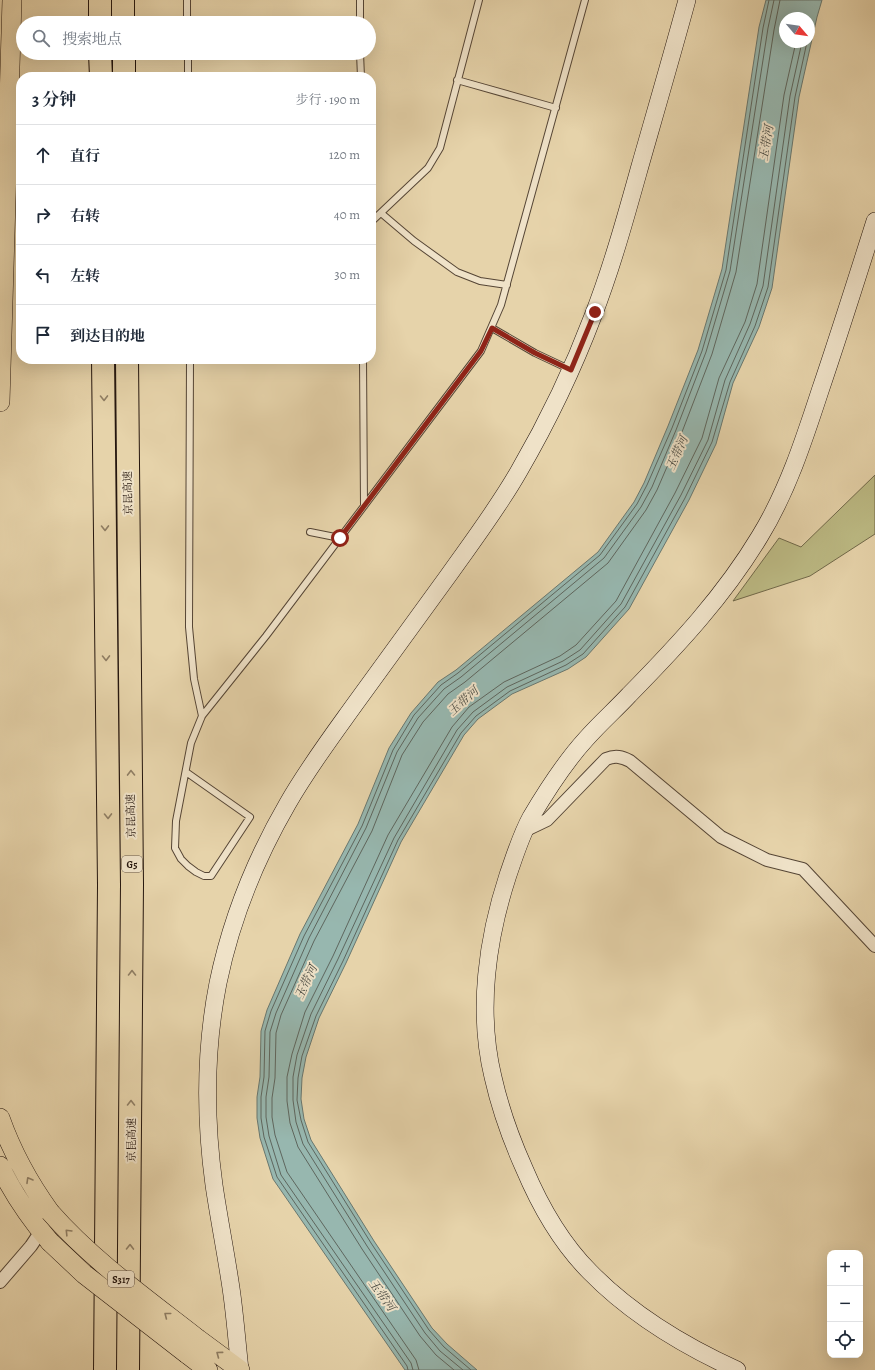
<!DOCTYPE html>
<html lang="zh">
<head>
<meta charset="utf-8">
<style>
  :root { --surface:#fff; --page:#f6f6f7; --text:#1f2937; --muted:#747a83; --line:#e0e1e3 }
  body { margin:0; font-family:Alegreya,"Noto Serif SC",serif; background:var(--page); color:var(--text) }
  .controls { position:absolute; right:12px; bottom:12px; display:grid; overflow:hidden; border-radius:8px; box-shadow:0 4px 16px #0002 }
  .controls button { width:36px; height:36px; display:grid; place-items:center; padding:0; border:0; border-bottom:1px solid var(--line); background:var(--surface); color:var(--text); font:20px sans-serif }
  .compass { position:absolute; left:779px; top:12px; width:36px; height:36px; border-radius:50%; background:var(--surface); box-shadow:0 4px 16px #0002; rotate:119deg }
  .stop { position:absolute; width:12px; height:12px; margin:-9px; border:3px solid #8f2418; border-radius:50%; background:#fff }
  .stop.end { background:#8f2418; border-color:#fff; box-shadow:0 1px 4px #0008 }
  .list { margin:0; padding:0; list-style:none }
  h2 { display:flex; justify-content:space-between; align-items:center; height:52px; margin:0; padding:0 16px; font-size:17px }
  h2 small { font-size:13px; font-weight:400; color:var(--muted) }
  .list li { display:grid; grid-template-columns:26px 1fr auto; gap:12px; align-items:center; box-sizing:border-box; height:60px; padding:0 16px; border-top:1px solid var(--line) }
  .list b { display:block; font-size:15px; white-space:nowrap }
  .list em { font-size:13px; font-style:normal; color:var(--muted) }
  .icon { flex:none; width:22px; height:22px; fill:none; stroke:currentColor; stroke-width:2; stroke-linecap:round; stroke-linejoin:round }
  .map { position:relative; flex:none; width:875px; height:1370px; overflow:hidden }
  .search { position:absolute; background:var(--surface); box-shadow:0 4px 16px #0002; left:16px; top:16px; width:360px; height:44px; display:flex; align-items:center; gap:10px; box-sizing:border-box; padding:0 14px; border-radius:22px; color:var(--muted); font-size:15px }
  .panel { position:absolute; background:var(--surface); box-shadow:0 4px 16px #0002; left:16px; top:72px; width:360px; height:292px; border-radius:16px }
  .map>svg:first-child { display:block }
</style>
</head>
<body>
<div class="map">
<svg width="875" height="1370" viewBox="0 0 875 1370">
  <rect width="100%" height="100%" fill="#e6d3aa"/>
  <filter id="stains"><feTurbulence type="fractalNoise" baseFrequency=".005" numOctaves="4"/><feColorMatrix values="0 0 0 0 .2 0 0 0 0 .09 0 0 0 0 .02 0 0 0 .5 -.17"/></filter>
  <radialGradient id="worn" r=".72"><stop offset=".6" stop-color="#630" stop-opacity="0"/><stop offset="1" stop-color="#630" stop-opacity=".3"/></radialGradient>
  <!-- green -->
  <path fill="#bcba84" stroke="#706849" d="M 875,475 L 875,534 L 810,576 L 733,601 L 779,538 L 801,547 Z"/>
  <!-- water -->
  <path fill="#97b7af" stroke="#69776f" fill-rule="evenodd" d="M 766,0 L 822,0 L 817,17 L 799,97 L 772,288 L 759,327 L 733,383 L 716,444 L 689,500 L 629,609 L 586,657 L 568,669 L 512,694 L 478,719 L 464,735 L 401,842 L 346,963 L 319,1018 L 306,1057 L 302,1078 L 301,1099 L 304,1119 L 311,1140 L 374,1241 L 432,1328 L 447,1344 L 477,1370 L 405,1370 L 273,1179 L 260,1138 L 257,1118 L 257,1097 L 260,1077 L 261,1031 L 267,1010 L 300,934 L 358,824 L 389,748 L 411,713 L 438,682 L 456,670 L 598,552 L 634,502 L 644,483 L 668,426 L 698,350 L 722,269 L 759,27 ZM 785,18 L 809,18 L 809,42 L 785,42 Z"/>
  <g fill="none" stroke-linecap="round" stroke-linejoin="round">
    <!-- shore -->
    <path stroke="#5e665e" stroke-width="1" d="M 408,1370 L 407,1366 L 277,1177 L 264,1137 L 261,1118 L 261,1097 L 264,1077 L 265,1031 L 271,1011 L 304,936 L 362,826 L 393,750 L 414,715 L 441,685 L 458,673 L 600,555 L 637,504 L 647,485 L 672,428 L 702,351 L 726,270 L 763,28 L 769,0
      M 413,1370 L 411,1363 L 281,1175 L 269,1136 L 266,1117 L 266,1097 L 269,1077 L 270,1032 L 276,1013 L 309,938 L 366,828 L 397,752 L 418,718 L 444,689 L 461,677 L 604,558 L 641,507 L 652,487 L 676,430 L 706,352 L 730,271 L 768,28 L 774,0
      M 419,1370 L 416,1360 L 287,1172 L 275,1135 L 272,1117 L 272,1098 L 275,1078 L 276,1033 L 281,1015 L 314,941 L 372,831 L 402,755 L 423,722 L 448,694 L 465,682 L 608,563 L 646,510 L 657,490 L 682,432 L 712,354 L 736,272 L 774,30 L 780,0
      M 454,1370 L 436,1355 L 420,1336 L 362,1249 L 298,1147 L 290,1123 L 287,1101 L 287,1077 L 292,1054 L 305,1012 L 333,956 L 388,835 L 452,727 L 469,707 L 504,682 L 560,656 L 576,645 L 616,601 L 675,493 L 702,438 L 719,378 L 745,322 L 757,284 L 784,95 L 796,42
      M 463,1370 L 440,1351 L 425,1333 L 367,1246 L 303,1144 L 296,1122 L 293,1100 L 293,1077 L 297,1055 L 311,1014 L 338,959 L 394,838 L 457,730 L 473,712 L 507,687 L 563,661 L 580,650 L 621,604 L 681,495 L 708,440 L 725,380 L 750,324 L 763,286 L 790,96 L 802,42
      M 471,1370 L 444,1347 L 429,1330 L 371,1243 L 308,1142 L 301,1120 L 297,1100 L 298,1078 L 302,1056 L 316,1016 L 343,961 L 398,840 L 461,733 L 476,716 L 510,691 L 566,665 L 583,654 L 625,607 L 685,498 L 712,442 L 730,382 L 755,326 L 768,287 L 795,97 L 807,42"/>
    <defs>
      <path id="lane" d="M 187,0 L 187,23
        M 360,0 L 360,23
        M 188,53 L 188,77
        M 360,53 L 361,77
        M 457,80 L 556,108
        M 381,213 L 414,241 L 457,272 L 480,281 L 507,285
        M 371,222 L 428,168 L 440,148 L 479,0
        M 492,328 L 535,353 L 569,369
        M 190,359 L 189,627 L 194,679 L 202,716
        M 363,359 L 364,506
        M 310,532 L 340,538
        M 186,772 L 250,817 L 211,876 L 204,876 L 196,872 L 188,866 L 181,859 L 175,848 L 176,821 L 191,743 L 202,716 L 266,636 L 481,351 L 501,305 L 585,0"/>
      <path id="street" d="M 524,831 L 547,820 L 606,759 C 616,755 622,757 630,761 L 721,837 L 767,860 L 803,869 L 875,946
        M 0,1282 L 31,1246 L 41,1231"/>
      <path id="secondary" d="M 240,1370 C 237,1343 235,1315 231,1288 C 226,1254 219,1219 214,1185 C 205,1119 205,1049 218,983 C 231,920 256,858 288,803 C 308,768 332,736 355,704 C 386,661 417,619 448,576 C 472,542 498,508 519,471 C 548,421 573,369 593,316 C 612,267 626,216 640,166 C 656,110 672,55 687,0
        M 737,1370 C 682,1345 632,1315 590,1272 C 561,1243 540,1206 524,1168 C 511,1139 500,1108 493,1077 C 477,1011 487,939 508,875 C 515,855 521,835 531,817 C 547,790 565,762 586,739 C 600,723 615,710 629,695 C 678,645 724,596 760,536 C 787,492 804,440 820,391 C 839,335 857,278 875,221"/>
      <path id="primary" d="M 0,402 L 12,0
        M 0,1118 C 12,1152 29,1183 50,1212
        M 0,1166 C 13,1194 30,1218 50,1242
        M 198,1339 L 240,1370
        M 187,1354 L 208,1370"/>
      <path id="highway" d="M 100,0 L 100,23
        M 123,0 L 123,23
        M 100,53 L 101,77
        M 124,53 L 124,77
        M 103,359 L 109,885 L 105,1370
        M 127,359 L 132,884 L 128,1370"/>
    </defs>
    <!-- lane casing -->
    <use href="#lane" stroke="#554535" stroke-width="8"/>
    <!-- street casing -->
    <use href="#street" stroke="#554535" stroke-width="14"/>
    <!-- secondary casing -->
    <use href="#secondary" stroke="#25160e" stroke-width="18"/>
    <!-- primary casing -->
    <use href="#primary" stroke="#25160e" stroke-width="20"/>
    <!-- highway casing -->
    <use href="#highway" stroke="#25160e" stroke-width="24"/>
    <!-- lane -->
    <use href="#lane" stroke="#efe2c8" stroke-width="6"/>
    <!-- street -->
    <use href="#street" stroke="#efe2c8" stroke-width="12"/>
    <!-- secondary -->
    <use href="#secondary" stroke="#efe2c8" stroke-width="17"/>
    <!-- primary -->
    <use href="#primary" stroke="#e6d3aa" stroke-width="19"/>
    <!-- highway -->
    <use href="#highway" stroke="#e6d3aa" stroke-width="22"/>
    <defs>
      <path id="primary-bridge" d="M 50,1212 C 93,1261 147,1299 198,1339
        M 50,1242 L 84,1274 L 187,1354"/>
    </defs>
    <!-- primary-bridge casing -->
    <use href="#primary-bridge" stroke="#25160e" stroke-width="20" stroke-linecap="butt"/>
    <!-- primary-bridge -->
    <use href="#primary-bridge" stroke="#e6d3aa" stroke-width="19"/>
  </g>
  <!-- one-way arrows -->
  <defs><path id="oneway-chevron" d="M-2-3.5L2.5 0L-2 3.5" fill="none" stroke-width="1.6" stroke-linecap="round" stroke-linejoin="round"/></defs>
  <g stroke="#8f7e64">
    <use href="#oneway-chevron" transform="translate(104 398) rotate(89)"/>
    <use href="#oneway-chevron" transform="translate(105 528) rotate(89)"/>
    <use href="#oneway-chevron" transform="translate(106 658) rotate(89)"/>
    <use href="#oneway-chevron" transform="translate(131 773) rotate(-91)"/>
    <use href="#oneway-chevron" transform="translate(108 816) rotate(89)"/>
    <use href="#oneway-chevron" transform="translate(132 973) rotate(-90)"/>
    <use href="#oneway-chevron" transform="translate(131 1103) rotate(-90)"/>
    <use href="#oneway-chevron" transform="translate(29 1180) rotate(-120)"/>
    <use href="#oneway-chevron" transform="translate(68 1232) rotate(-134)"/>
    <use href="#oneway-chevron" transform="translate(130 1247) rotate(-89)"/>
    <use href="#oneway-chevron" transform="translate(167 1315) rotate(-142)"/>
    <use href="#oneway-chevron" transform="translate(219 1354) rotate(-143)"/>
  </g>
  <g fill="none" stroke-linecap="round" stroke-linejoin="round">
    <!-- route -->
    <path stroke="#8f2418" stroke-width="5" d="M 340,538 L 481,351 L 492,328 L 535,353 L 571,370 L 595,312"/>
  </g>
  <g text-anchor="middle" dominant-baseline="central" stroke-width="4" stroke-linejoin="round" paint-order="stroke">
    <!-- shield labels -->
    <g fill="#efe2c8" stroke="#625346" stroke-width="1">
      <rect x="122" y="856" width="20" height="16" rx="3"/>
      <rect x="108" y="1271" width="26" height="16" rx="3"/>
    </g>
    <g font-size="10" font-weight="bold" fill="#25160e">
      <text x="132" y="864">G5</text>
      <text x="121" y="1279">S317</text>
    </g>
    <!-- street labels -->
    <g font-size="11" fill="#25160e" stroke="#efe2c8">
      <text transform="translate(128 493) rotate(-91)">京昆高速</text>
      <text transform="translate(131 816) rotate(-91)">京昆高速</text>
      <text transform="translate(131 1140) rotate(-90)">京昆高速</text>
    </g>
    <!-- water labels -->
    <g font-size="12" font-style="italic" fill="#4d4e46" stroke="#efe2c8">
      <text transform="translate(766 143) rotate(-80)">玉带河</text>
      <text transform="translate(677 453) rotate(-66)">玉带河</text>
      <text transform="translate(463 701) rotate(-42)">玉带河</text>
      <text transform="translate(306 982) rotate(-65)">玉带河</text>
      <text transform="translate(382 1295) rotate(54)">玉带河</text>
    </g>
  </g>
  <rect width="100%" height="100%" filter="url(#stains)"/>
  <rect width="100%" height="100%" fill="url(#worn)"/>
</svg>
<div class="controls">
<button>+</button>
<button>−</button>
<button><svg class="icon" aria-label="locate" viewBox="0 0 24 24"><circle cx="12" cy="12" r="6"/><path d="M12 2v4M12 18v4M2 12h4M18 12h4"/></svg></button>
</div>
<svg class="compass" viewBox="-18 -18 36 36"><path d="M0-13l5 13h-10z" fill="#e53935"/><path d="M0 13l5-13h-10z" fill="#747a83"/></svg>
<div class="stop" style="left:340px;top:538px"></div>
<div class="stop end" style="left:595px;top:312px"></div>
<div class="search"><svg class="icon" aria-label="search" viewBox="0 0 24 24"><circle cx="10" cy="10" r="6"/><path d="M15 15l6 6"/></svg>搜索地点</div>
<section class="panel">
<h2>3 分钟<small>步行 · 190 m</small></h2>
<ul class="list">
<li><svg class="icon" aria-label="ahead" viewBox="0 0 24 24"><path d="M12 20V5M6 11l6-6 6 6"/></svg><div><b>直行</b></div><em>120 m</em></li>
<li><svg class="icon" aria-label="right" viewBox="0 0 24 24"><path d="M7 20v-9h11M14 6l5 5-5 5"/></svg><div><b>右转</b></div><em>40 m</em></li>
<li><svg class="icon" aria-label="left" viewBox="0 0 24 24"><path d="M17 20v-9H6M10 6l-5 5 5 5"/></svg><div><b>左转</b></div><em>30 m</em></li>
<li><svg class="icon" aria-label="arrive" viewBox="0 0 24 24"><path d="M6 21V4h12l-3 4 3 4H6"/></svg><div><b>到达目的地</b></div></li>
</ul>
</section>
</div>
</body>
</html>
